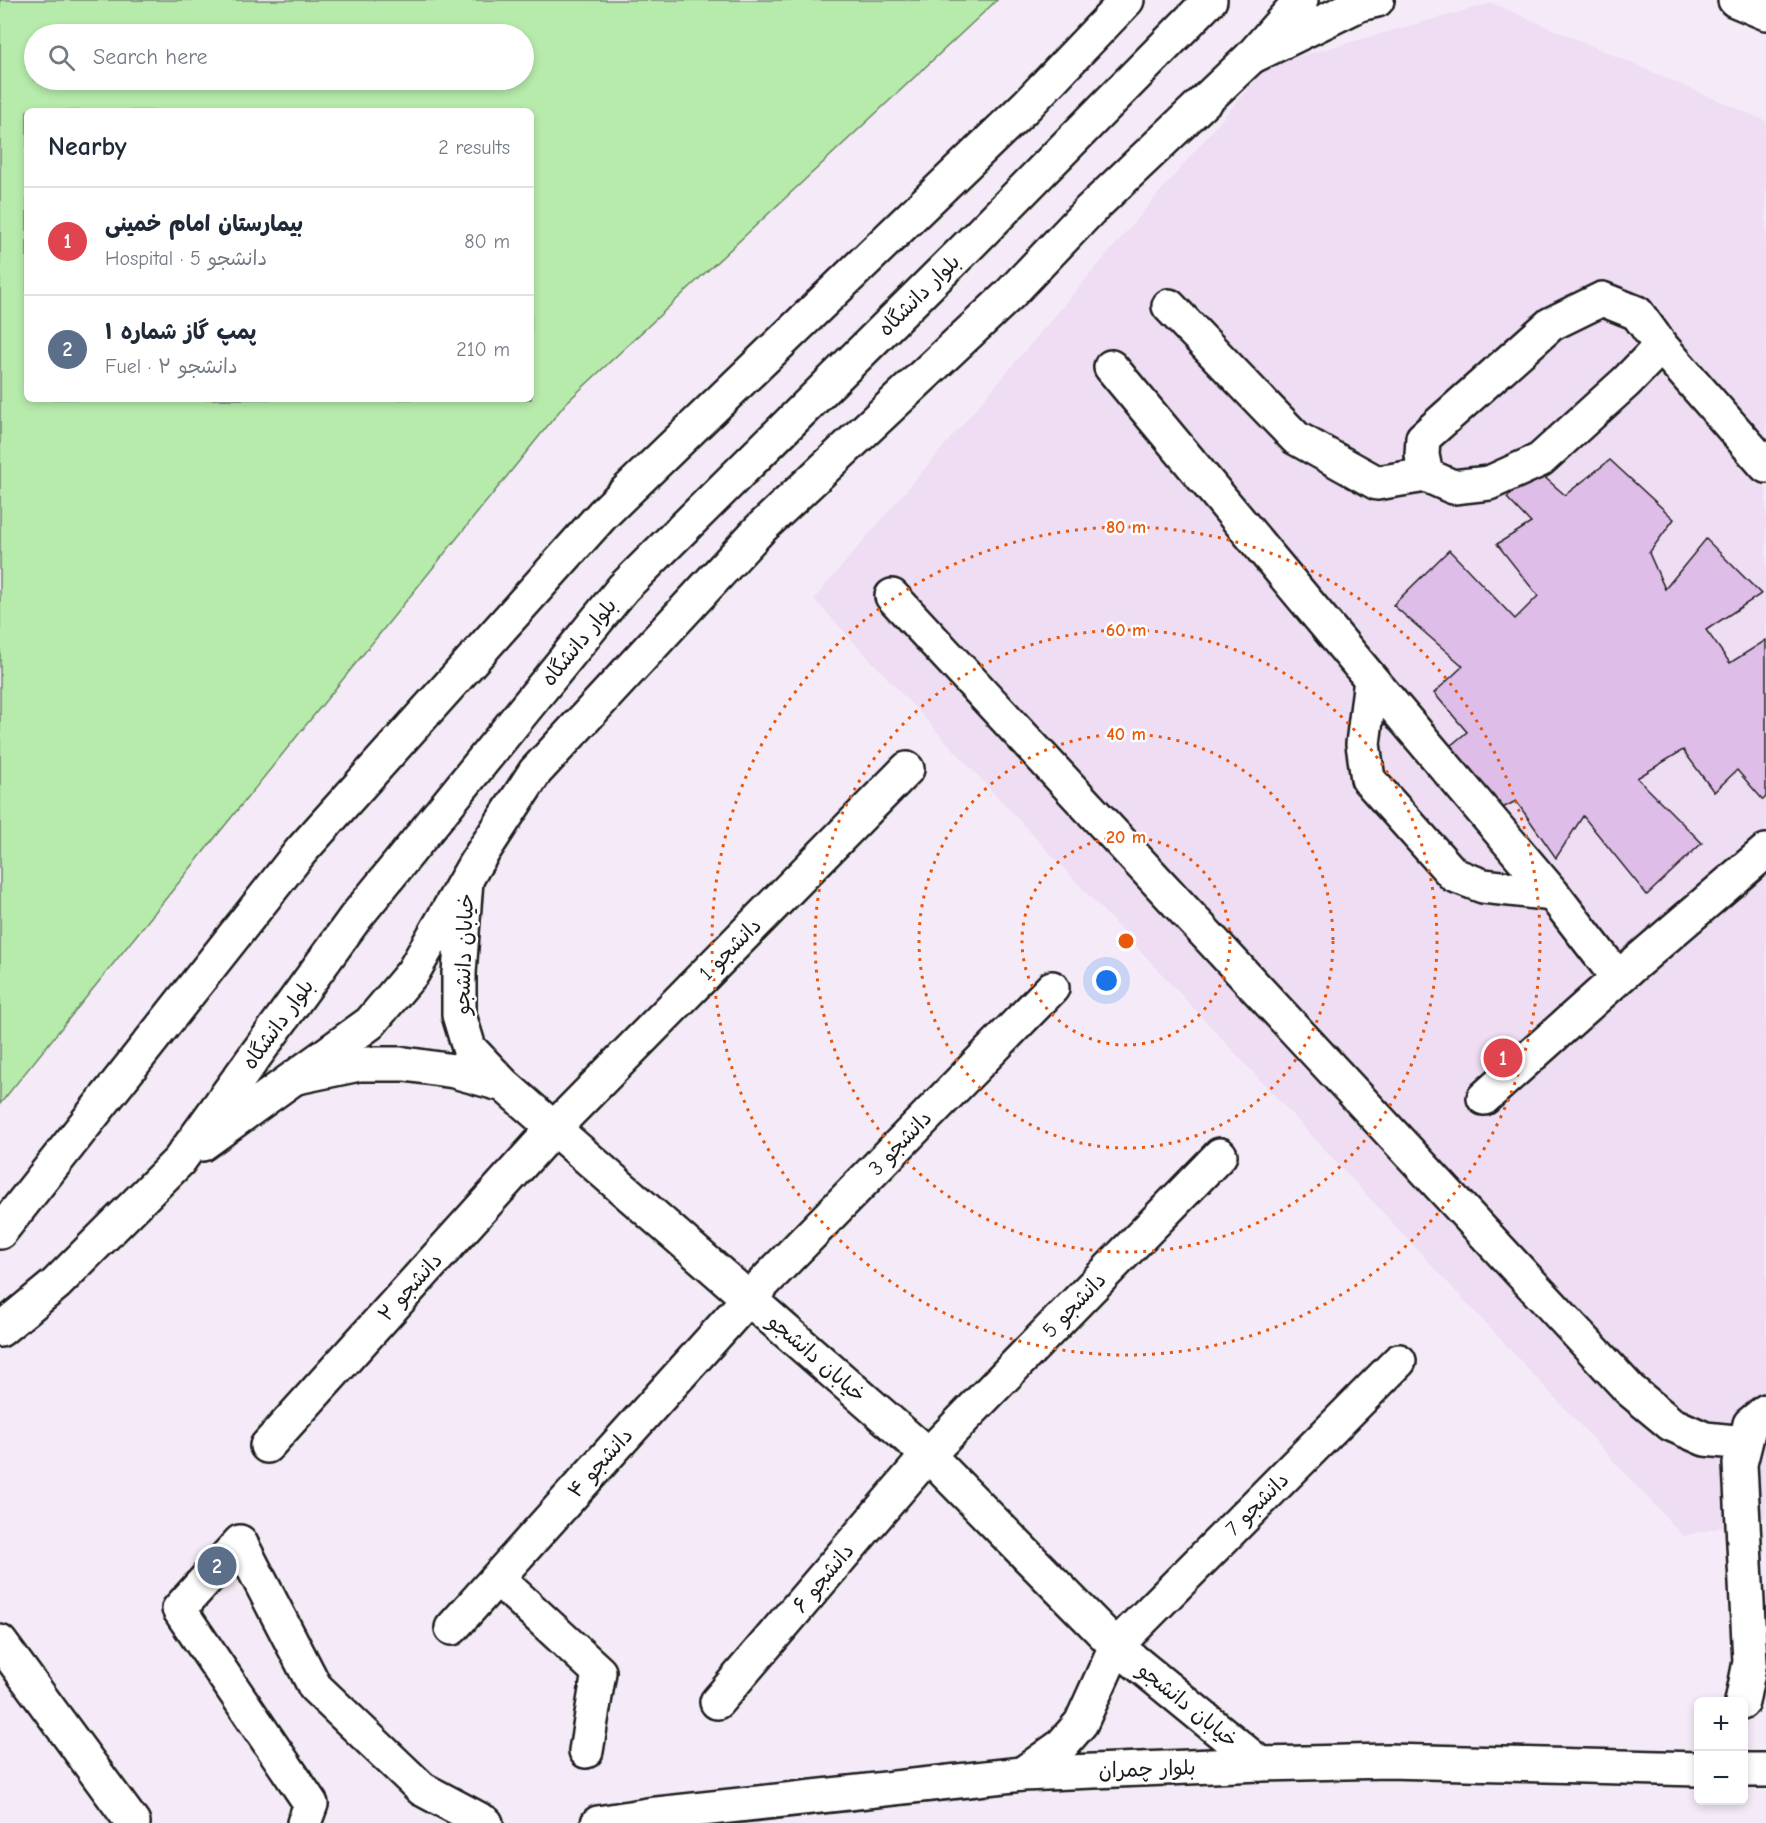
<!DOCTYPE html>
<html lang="en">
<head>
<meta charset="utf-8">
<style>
  :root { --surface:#fff; --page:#f6f6f7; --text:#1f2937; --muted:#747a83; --line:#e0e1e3; --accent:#1c1c1c }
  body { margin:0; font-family:"Comic Neue","Playpen Sans Arabic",sans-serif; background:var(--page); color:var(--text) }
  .controls { position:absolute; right:18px; bottom:18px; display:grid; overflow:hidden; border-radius:9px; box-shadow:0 3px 9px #0003 }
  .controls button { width:54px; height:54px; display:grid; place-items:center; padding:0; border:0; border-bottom:2px solid var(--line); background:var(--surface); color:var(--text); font:30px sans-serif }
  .you { position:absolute; left:1107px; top:981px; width:21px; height:21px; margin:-15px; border:4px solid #fff; border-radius:50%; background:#1a73e8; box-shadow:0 0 0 9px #1a73e833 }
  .badge { display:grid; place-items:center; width:39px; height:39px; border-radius:50%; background:var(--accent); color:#fff; font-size:20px; font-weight:700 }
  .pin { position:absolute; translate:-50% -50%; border:3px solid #fff; box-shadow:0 2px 6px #0006 }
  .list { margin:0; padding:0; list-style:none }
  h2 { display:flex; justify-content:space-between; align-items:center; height:78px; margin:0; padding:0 24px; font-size:26px }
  h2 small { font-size:20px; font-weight:400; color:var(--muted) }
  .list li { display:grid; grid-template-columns:39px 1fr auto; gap:18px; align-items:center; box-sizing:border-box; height:108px; padding:0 24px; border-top:2px solid var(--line) }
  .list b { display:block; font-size:22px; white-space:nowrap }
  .list p { margin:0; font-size:20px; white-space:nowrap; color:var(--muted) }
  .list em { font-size:20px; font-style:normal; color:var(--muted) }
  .icon { flex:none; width:33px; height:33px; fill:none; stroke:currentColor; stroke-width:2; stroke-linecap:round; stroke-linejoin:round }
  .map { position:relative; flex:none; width:1766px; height:1823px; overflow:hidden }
  .search { position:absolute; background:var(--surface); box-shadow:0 3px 9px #0003; left:24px; top:24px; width:510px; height:66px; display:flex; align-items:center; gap:15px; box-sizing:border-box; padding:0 21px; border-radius:33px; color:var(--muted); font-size:22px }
  .panel { position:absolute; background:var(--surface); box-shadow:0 3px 9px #0003; left:24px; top:108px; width:510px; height:294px; border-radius:9px }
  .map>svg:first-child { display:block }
</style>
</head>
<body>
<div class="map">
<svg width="1766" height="1823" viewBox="0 0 1766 1823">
  <rect width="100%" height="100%" fill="#f5ebf8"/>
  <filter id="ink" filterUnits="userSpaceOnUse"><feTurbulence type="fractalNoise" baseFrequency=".0167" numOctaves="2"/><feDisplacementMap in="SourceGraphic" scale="12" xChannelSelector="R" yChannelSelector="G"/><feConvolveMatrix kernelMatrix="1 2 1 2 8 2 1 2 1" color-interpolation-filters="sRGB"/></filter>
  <g filter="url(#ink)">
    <!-- built -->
    <path fill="#eeddf3" d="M 1492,3 L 1766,121 L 1766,1517 L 1683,1536 L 814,599 L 1268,65 Z"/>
    <!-- green -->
    <path fill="#b7ebac" stroke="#6a8464" stroke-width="1.5" fill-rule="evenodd" d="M 0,0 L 997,0 L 566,403 L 0,1104 ZM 34,34 L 524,34 L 524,80 L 34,80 ZM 27,111 L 531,111 L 531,399 L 27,399 Z"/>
    <!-- building -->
    <path fill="#debde8" stroke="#1c1c1c" stroke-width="1.5" d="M 1610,460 L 1674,519 L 1649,553 L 1665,589 L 1706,539 L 1761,594 L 1706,630 L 1730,663 L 1766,640 L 1766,797 L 1763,800 L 1737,770 L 1714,792 L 1683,750 L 1637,778 L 1702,843 L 1647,895 L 1583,816 L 1556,858 L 1516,801 L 1489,815 L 1444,751 L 1467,732 L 1434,693 L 1463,666 L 1393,605 L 1449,550 L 1515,619 L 1538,596 L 1497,544 L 1531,523 L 1507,498 L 1534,468 L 1565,495 Z"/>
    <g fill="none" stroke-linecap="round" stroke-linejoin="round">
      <defs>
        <path id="minor" d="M 1735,0 L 1766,13
          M 1251,57 L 1360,4 L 1377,0
          M 1169,306 L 1296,438 L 1377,483 L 1426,475
          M 1661,346 L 1626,382 L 1540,460 L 1489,483 L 1453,487 L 1426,475 L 1422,455 L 1423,438 L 1551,324 L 1602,299 L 1637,313 L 1661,346 L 1766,466
          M 1111,367 L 1371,679 L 1553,894 L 1618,978 L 1766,851
          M 892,596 L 1630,1390 L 1671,1424 L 1705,1439 L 1745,1443
          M 1371,679 L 1363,744 L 1368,779 L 1454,875 L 1483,886 L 1553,894
          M 297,1077 L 359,1064 L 405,1064 L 454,1071 L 504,1085 L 469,1048 L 459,1015 L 459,973 L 466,880
          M 504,1085 L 928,1455 L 1116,1646 L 1260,1764
          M 1484,1098 L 1618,978
          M 267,1446 L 553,1129 L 907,769
          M 497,1578 L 599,1672 L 586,1751
          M 452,1628 L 749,1298 L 1052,988
          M 0,1642 L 133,1823
          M 717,1702 L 928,1455 L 1220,1155
          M 1742,1702 L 1750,1662 L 1740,1464 L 1750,1424 L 1766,1411
          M 1022,1774 L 1060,1747 L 1081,1723 L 1116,1646 L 1399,1361
          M 304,1823 L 311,1804 L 179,1609 L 240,1542 L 315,1687 L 422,1789 L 486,1823"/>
        <path id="major" d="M 202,1144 L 370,1023 L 413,972 L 475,864 L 535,772 L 760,529 L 1010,294 L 1090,210 L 1251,57 L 1301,0
          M 0,1232 L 301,851 L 603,514 L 1027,105 L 1127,0
          M 0,1330 L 56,1284 L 179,1161 L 355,918 L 623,588 L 971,243 L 1210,0
          M 1744,1770 L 1766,1770
          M 598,1823 L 648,1815 L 1022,1774 L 1260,1764 L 1388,1761 L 1698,1769"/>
      </defs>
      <!-- minor casing -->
      <use href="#minor" stroke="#1c1c1c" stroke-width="38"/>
      <!-- major casing -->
      <use href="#major" stroke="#1c1c1c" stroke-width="38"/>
      <!-- minor -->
      <use href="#minor" stroke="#fff" stroke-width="33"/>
      <!-- major -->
      <use href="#major" stroke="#fff" stroke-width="33"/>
    </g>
  </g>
  <!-- distance rings -->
  <g fill="none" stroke="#e8590c" stroke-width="3" stroke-dasharray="3 6">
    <circle cx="1126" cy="941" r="104"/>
    <circle cx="1126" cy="941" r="207"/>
    <circle cx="1126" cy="941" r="311"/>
    <circle cx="1126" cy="941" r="414"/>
  </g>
  <g text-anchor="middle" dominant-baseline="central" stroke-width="5" stroke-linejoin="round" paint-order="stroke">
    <!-- street labels -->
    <g font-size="21" fill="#1c1c1c" stroke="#fff">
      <text transform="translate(919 295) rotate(-45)">بلوار دانشگاه</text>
      <text transform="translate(579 642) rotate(-51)">بلوار دانشگاه</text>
      <text transform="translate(730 949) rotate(-45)">دانشجو 1</text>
      <text transform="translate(464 954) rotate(-88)">خیابان دانشجو</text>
      <text transform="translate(278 1024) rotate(-54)">بلوار دانشگاه</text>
      <text transform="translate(900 1143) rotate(-46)">دانشجو 3</text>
      <text transform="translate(410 1287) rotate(-48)">دانشجو ۲</text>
      <text transform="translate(1074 1305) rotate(-46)">دانشجو 5</text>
      <text transform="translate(817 1358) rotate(41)">خیابان دانشجو</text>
      <text transform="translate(600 1463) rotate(-48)">دانشجو ۴</text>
      <text transform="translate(1257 1504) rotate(-45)">دانشجو 7</text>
      <text transform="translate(823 1578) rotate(-50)">دانشجو ۶</text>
      <text transform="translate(1188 1705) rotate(39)">خیابان دانشجو</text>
      <text transform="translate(1147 1769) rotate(-2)">بلوار چمران</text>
    </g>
  </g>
  <circle cx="1126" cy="941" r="9" fill="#e8590c" stroke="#fff" stroke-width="3"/>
  <g font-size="18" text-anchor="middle" font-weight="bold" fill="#e8590c" stroke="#fff" stroke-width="5" stroke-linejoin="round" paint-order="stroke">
    <text x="1126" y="533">80 m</text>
    <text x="1126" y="636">60 m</text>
    <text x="1126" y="740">40 m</text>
    <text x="1126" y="843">20 m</text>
  </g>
</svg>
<div class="controls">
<button>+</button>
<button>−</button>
</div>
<div class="you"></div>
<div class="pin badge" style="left:1503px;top:1058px;background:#e0444e">1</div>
<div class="pin badge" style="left:217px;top:1566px;background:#5c6f8a">2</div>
<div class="search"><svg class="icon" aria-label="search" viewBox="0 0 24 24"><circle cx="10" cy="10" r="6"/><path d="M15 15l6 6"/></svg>Search here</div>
<section class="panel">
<h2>Nearby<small>2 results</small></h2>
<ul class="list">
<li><span class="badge" style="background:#e0444e">1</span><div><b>بیمارستان امام خمینی</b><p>Hospital · دانشجو 5</p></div><em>80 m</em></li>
<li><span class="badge" style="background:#5c6f8a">2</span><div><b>پمپ گاز شماره ۱</b><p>Fuel · دانشجو ۲</p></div><em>210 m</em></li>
</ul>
</section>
</div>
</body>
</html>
